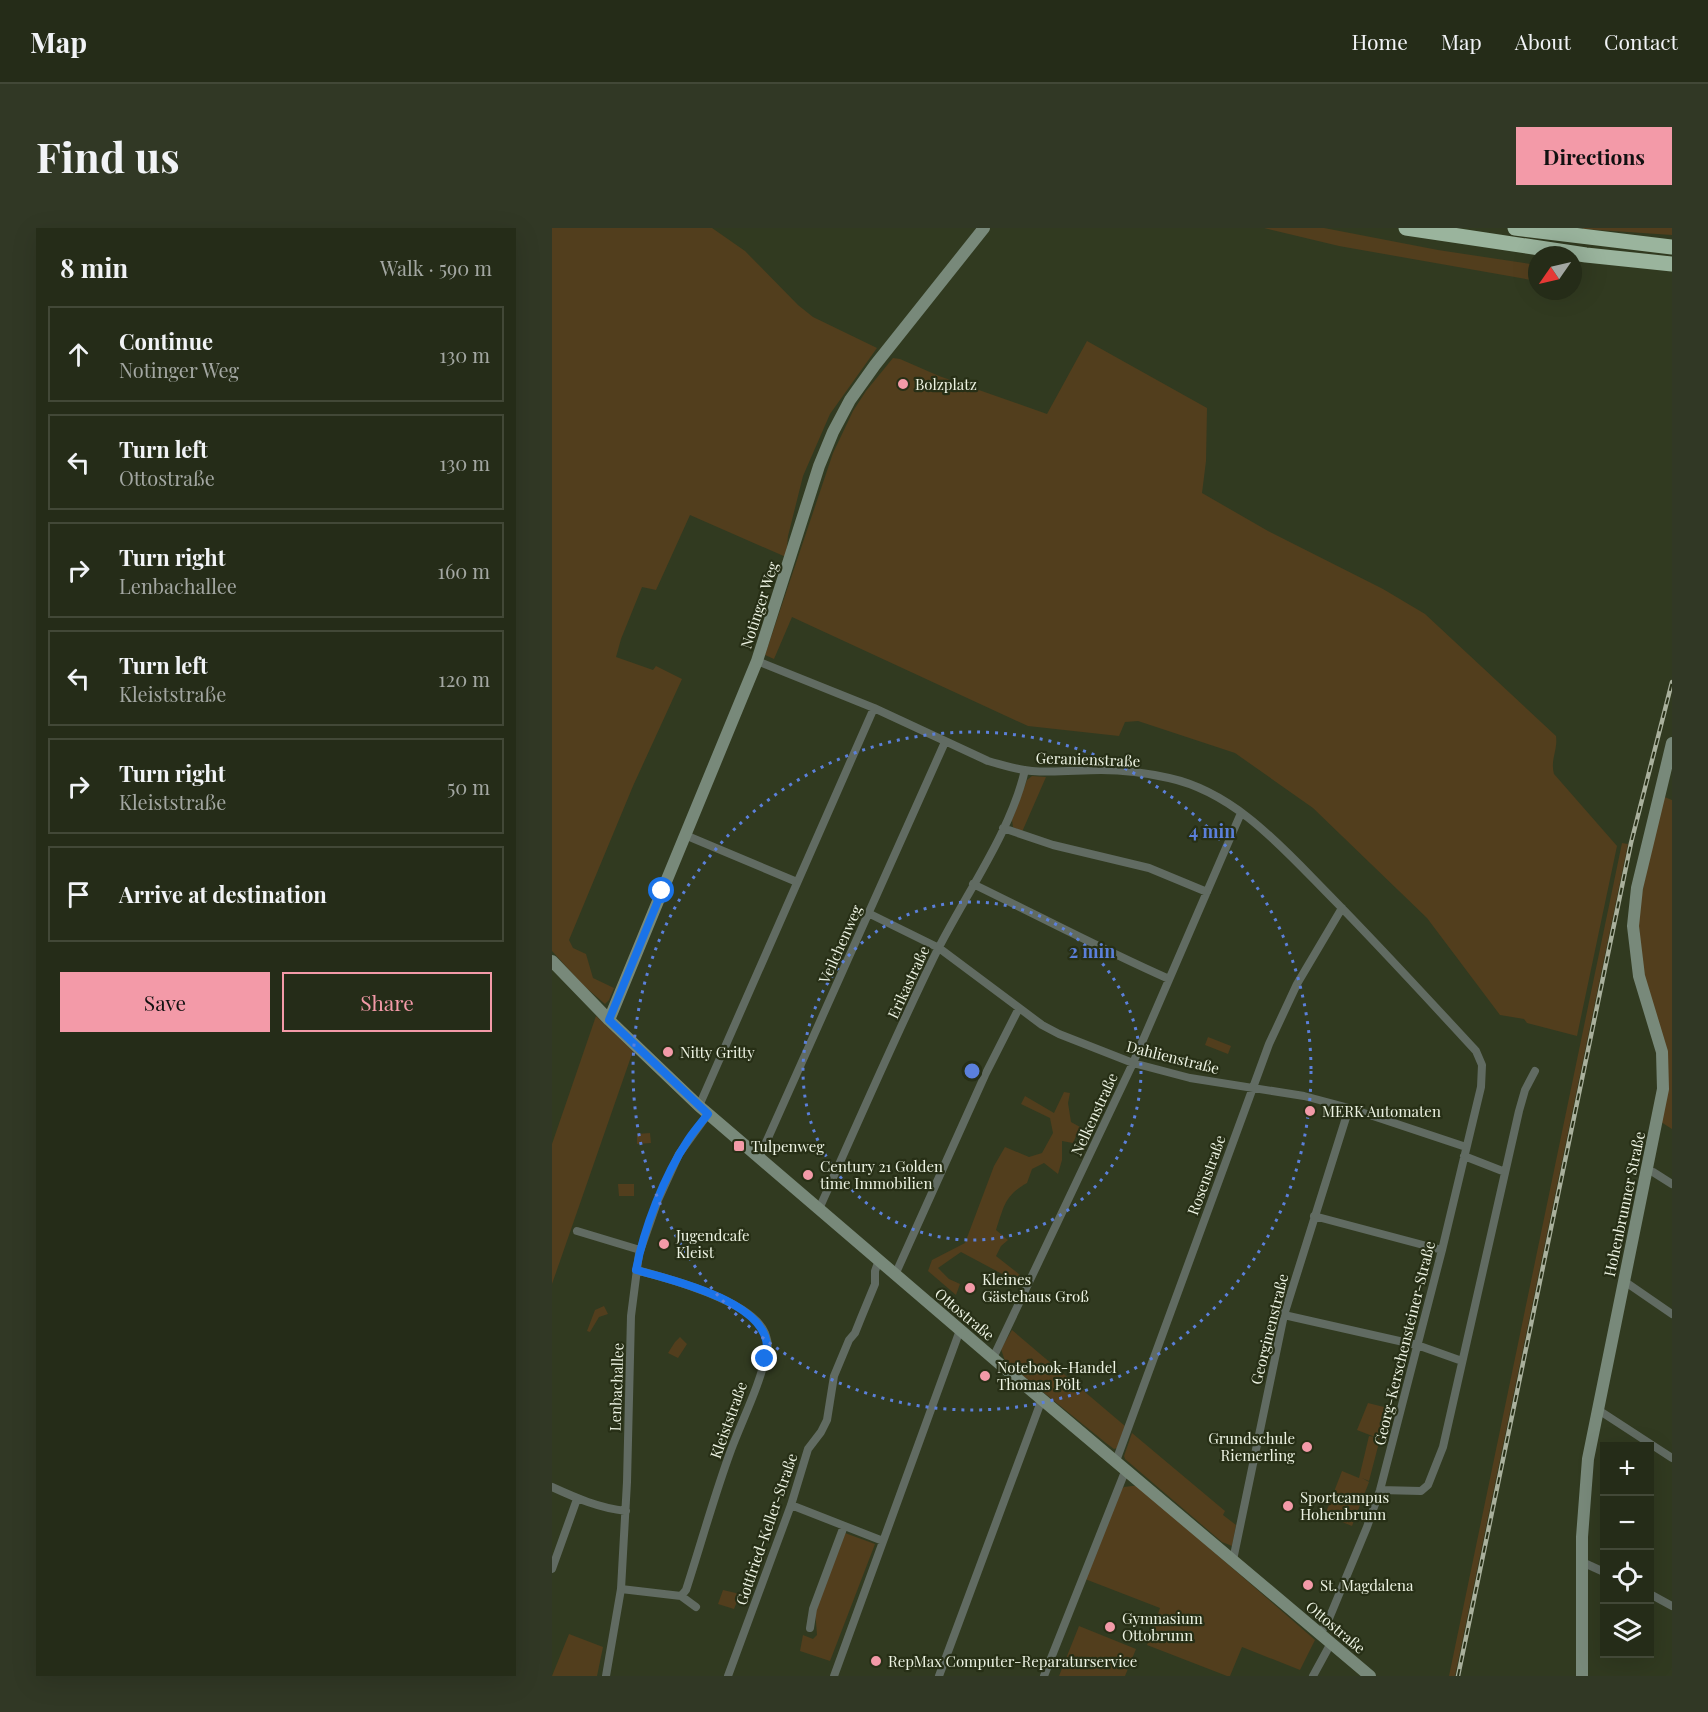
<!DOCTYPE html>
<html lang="en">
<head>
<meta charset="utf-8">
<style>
  :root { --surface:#252c18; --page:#313825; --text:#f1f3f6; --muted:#a3a7a2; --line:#424837; --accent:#f39aa8 }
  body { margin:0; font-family:"Playfair Display",serif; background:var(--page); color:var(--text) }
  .controls { position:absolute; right:18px; bottom:18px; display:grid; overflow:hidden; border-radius:0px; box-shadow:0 6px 24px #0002 }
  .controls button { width:54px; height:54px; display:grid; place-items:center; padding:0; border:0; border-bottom:2px solid var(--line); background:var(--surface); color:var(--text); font:30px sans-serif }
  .compass { position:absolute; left:976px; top:18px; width:54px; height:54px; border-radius:50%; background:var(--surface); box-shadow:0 6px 24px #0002; rotate:236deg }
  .stop { position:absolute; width:18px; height:18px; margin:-14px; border:4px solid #1a73e8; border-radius:50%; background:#fff }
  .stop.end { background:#1a73e8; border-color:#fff; box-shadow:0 2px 6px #0008 }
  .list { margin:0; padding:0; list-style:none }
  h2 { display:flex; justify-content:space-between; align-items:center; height:78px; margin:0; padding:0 24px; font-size:26px }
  h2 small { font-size:20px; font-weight:400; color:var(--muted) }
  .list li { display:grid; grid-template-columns:39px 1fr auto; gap:18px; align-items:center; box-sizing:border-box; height:96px; margin:0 12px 12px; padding:0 12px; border:2px solid var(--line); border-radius:0px }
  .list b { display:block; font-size:22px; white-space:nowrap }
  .list p { margin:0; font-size:20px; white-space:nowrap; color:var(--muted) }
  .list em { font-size:20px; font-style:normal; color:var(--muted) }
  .actions { display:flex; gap:12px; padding:18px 24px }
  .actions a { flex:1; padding:14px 0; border:2px solid var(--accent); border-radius:0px; text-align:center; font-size:21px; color:var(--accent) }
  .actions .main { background:var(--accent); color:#111 }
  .icon { flex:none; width:33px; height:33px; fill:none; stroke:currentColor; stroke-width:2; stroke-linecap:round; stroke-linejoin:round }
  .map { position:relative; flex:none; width:1120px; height:1448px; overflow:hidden; border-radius:0px }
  header { display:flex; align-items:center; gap:36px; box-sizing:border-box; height:84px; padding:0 30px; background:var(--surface); border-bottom:2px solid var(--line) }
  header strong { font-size:28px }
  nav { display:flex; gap:33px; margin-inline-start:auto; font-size:21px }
  .intro { display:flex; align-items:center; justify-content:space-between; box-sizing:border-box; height:144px; padding:0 36px }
  h1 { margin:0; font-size:42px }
  .button { padding:15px 27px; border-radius:0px; background:var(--accent); color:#111; font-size:21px; font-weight:700 }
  main { display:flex; gap:36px; padding:0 36px }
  aside { flex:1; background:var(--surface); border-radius:0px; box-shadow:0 6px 24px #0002 }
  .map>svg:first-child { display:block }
</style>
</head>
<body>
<header>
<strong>Map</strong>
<nav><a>Home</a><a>Map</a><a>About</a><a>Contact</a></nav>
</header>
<div class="intro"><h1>Find us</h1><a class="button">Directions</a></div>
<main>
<aside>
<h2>8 min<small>Walk · 590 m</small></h2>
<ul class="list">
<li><svg class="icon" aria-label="ahead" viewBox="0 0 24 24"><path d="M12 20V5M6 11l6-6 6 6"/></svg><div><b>Continue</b><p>Notinger Weg</p></div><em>130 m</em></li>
<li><svg class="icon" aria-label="left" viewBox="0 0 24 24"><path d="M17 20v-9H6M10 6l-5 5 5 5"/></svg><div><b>Turn left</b><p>Ottostraße</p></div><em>130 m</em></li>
<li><svg class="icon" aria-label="right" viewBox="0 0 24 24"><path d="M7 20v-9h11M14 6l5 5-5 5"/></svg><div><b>Turn right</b><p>Lenbachallee</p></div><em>160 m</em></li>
<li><svg class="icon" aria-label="left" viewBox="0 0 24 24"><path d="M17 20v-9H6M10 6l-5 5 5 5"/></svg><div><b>Turn left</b><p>Kleiststraße</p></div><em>120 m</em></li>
<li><svg class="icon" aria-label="right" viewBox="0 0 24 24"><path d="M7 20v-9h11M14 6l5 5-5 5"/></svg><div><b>Turn right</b><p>Kleiststraße</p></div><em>50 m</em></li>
<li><svg class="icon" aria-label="arrive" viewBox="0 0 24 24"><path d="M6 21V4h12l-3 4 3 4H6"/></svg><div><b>Arrive at destination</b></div></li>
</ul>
<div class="actions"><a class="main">Save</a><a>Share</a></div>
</aside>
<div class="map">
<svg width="1120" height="1448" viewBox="0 0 1120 1448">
  <rect width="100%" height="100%" fill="#313a20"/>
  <!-- green -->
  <path fill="#523e1d" d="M 0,0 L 160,0 L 193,23 L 246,77 L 261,89 L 325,120 L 278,186 L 251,248 L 236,308 L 234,329 L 138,287 L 104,362 L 90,359 L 69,411 L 64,429 L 101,442 L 104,438 L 130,451 L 81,558 L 17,712 L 21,720 L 34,726 L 41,750 L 62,760 L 57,772 L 53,776 L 31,757 L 0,723 Z
    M 712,0 L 772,0 L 886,22 L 985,37 L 985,53 L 787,18 Z
    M 1031,0 L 1120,0 L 1120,7 L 1031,1 Z
    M 535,113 L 655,180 L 654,233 L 650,265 L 716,303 L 831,361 L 873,386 L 1004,508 C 1006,522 998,532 1002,546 L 1065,618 L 1025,808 L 975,795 L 972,791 L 948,787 L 875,690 L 761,580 L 683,525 L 586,493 L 573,494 L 567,508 L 476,498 L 240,389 L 222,431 L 213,427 L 281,225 L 301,183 L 314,163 L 341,130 L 348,131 L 387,148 L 495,186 Z
    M 480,548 L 494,549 L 470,604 L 461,599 L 460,592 L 475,552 Z
    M 1110,568 L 1120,572 L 1120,901 L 1109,894 L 1115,823 L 1090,742 L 1086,685 Z
    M 1070,615 L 1076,616 L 903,1448 L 897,1448 Z
    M 44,788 L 81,823 L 0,1056 L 0,916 Z
    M 656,809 L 679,818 L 676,826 L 653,817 Z
    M 512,864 L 518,865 L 516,875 L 519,894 L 528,899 L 521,915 L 510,913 L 510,932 L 506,946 L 492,935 L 480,941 L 475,955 C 452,968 452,979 444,1002 L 456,1012 L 449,1018 L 444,1028 L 472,1050 L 469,1056 L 409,1024 L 386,1040 L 397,1051 L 408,1056 L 404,1067 L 376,1043 L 380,1032 L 413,1015 L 442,938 L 453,919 L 477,929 L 490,925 L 501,905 L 498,890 L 469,876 L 473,868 L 502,885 Z
    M 98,905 L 99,915 L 85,916 L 85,906 Z
    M 66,956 L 82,956 L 82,968 L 67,968 Z
    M 52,1078 L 56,1086 L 47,1089 L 38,1104 L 35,1103 L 43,1082 Z
    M 460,1102 L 573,1198 L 565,1220 L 562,1221 L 554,1215 L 453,1133 L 449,1121 Z
    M 128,1109 L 135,1116 L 126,1130 L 116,1125 L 123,1114 Z
    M 183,1164 L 191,1167 L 181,1193 L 173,1190 Z
    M 816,1175 L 836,1180 L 817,1253 L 810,1250 L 817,1254 L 800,1298 L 773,1287 L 790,1243 L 807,1250 L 817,1208 L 823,1209 L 805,1202 Z
    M 580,1205 L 673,1283 L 671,1287 L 684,1297 L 680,1318 L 670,1314 L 573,1231 L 572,1228 Z
    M 580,1258 L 586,1258 L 763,1412 L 748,1442 L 690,1419 L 678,1448 L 675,1448 L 595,1417 L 608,1380 L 533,1351 L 565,1266 L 572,1259 Z
    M 293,1305 L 323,1316 L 278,1433 L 248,1423 L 251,1407 L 261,1411 L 265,1407 L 263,1381 Z
    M 171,1362 L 188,1366 L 182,1381 L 166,1376 Z
    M 527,1398 L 584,1421 L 573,1448 L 507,1448 Z
    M 17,1406 L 51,1419 L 45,1448 L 0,1448 Z"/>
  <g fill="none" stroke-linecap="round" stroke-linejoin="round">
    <!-- street -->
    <path stroke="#616b62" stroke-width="8" d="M 205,433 L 322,480 L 436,533 C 451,537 465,542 480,543 C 503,545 526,542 549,542 C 571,542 595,545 617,550 C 686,565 735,625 783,673 C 831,722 877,772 924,823 L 930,837 L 929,859 L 890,1022 L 828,1262 L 815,1299 L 776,1393 L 768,1406
      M 451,600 L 501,617 L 597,640 L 655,664
      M 133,607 L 245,654
      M 421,656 C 487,688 551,722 617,751
      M 316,685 L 387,720 L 490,797 L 507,806 L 581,835 L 638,850 L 752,868 L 797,880 L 914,919
      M 147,878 L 322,480
      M 912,928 L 953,944
      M 207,930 L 393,514
      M 1095,943 L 1101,944 L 1120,956
      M 267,981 C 305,897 341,813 381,731 C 410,671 458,607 473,542
      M 762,988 L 890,1022
      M 25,1003 L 88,1022
      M 84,1042 C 116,1050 200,1073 213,1105 C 215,1111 217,1117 215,1123 C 208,1157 191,1190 179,1222 C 162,1268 149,1316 134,1362 L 129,1368
      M 343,1047 L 433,847 L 467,780
      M 1072,1053 L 1120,1086
      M 732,1087 L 865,1117 L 910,1133
      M 441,1130 L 581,835 L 689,585
      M 1045,1183 L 1051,1185 L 1120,1230
      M 564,1233 L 717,816 L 745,756 L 790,680
      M 0,1259 C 24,1270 47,1280 74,1283
      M 828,1262 L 869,1263 L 876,1257 L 891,1219 L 967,883 L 973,862 L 983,843
      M 239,1277 L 331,1313
      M 681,1332 L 732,1087 L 797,880
      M 1030,1334 L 1052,1344
      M 0,1341 L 25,1271
      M 69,1361 L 129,1368
      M 1098,1366 L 1120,1378
      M 129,1368 L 144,1379
      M 258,1400 L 261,1381 L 292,1298
      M 54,1448 L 69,1361 L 75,1254 L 79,1088 L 87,1026 L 106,972 L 127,926 L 156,886
      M 176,1448 L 239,1277 L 256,1221 L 269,1204 L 275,1192 L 282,1148 L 297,1112 L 303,1105 L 309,1090 L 323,1056 L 323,1043 L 327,1032
      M 282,1448 L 408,1102
      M 387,1448 L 490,1171
      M 492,1448 L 574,1241
      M 761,1448 L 779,1415"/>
    <!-- secondary -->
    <path stroke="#78897a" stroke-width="12" d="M 0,733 L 57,792 L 147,878 L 449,1137 L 818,1448
      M 57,792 L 205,433 L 267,238 L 281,204 L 298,172 L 323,137 L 432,0
      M 1030,1448 L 1030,1309 L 1036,1231 L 1111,861 L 1110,824 L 1087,748 L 1081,698 L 1085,660 L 1120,515"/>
    <!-- highway -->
    <path stroke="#9ab49d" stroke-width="15" d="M 854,0 L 1034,27 L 1120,36
      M 963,0 L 1120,19"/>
    <defs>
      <path id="rail" d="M 906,1448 L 1079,615 L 1120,454"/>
    </defs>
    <!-- rail casing -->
    <use href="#rail" stroke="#a9b09c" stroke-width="4.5"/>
    <!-- rail -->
    <use href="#rail" stroke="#272f16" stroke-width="2" stroke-dasharray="7" stroke-linecap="butt"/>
  </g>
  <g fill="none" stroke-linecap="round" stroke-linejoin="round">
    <!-- route -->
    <path stroke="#1a73e8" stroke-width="8" d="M 110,663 L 57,792 L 156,886 C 149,895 142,903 136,912 C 112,948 92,1000 84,1042 C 121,1052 231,1077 213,1131"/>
  </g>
  <!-- distance rings -->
  <g fill="none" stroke="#5b80db" stroke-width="3" stroke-dasharray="3 6">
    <circle cx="420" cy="843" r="169"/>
    <circle cx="420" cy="843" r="339"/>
  </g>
  <!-- markers -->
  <g fill="#f39aa8" stroke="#272f16" stroke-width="2">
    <circle cx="351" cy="156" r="6"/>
    <circle cx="116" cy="824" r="6"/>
    <circle cx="758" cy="883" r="6"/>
    <rect x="181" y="912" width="12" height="12" rx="3"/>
    <circle cx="256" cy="947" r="6"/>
    <circle cx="112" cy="1016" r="6"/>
    <circle cx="418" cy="1060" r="6"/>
    <circle cx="433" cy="1148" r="6"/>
    <circle cx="755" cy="1219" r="6"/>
    <circle cx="736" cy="1278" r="6"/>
    <circle cx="756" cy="1357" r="6"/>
    <circle cx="558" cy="1399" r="6"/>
    <circle cx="324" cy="1433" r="6"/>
  </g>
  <g text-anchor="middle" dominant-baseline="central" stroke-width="4.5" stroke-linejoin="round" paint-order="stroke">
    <!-- poi labels -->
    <g font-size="15" fill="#edf3e3" stroke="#272f16" text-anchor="start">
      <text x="363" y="156">Bolzplatz</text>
      <text x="128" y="824">Nitty Gritty</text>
      <text x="770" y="883">MERK Automaten</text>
      <text x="199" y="918">Tulpenweg</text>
      <text x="268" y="938">Century 21 Golden<tspan x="268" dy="17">time Immobilien</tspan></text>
      <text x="124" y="1007">Jugendcafe<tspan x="124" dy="17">Kleist</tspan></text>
      <text x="430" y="1051">Kleines<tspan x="430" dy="17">Gästehaus Groß</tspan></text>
      <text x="445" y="1139">Notebook-Handel<tspan x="445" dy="17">Thomas Pölt</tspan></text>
      <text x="743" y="1210" text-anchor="end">Grundschule<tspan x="743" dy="17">Riemerling</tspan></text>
      <text x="748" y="1269">Sportcampus<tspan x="748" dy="17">Hohenbrunn</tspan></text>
      <text x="768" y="1357">St. Magdalena</text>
      <text x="570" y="1390">Gymnasium<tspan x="570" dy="17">Ottobrunn</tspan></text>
      <text x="336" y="1433">RepMax Computer-Reparaturservice</text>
    </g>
    <!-- street labels -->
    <g font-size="15" fill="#edf3e3" stroke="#272f16">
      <text transform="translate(207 377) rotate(-72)">Notinger Weg</text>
      <text transform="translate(536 531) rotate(2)">Geranienstraße</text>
      <text transform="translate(288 716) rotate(-66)">Veilchenweg</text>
      <text transform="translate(356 754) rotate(-65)">Erikastraße</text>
      <text transform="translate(621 829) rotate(14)">Dahlienstraße</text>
      <text transform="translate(542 886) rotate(-65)">Nelkenstraße</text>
      <text transform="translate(654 947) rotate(-70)">Rosenstraße</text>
      <text transform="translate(1072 976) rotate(-78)">Hohenbrunner Straße</text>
      <text transform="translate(413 1086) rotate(40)">Ottostraße</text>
      <text transform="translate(717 1101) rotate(-76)">Georginenstraße</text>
      <text transform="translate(852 1115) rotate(-76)">Georg-Kerschensteiner-Straße</text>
      <text transform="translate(64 1159) rotate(-88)">Lenbachallee</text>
      <text transform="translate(176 1192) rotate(-70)">Kleiststraße</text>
      <text transform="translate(214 1301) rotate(-71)">Gottfried-Keller-Straße</text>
      <text transform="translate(784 1399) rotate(40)">Ottostraße</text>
    </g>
  </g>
  <circle cx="420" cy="843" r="9" fill="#5b80db" stroke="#272f16" stroke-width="3"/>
  <g font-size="18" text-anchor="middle" font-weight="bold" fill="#5b80db" stroke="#272f16" stroke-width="4.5" stroke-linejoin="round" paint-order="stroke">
    <text x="660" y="610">4 min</text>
    <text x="540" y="730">2 min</text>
  </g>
</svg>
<div class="controls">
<button>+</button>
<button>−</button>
<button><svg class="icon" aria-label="locate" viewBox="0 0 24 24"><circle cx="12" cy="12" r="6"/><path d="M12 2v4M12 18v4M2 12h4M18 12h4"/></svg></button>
<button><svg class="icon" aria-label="layers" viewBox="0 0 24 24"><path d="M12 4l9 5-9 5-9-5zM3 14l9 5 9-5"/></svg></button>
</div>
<svg class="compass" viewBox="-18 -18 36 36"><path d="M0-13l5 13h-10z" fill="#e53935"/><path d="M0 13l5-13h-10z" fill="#a3a7a2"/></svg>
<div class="stop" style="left:110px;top:663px"></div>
<div class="stop end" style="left:213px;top:1131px"></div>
</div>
</main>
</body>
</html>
